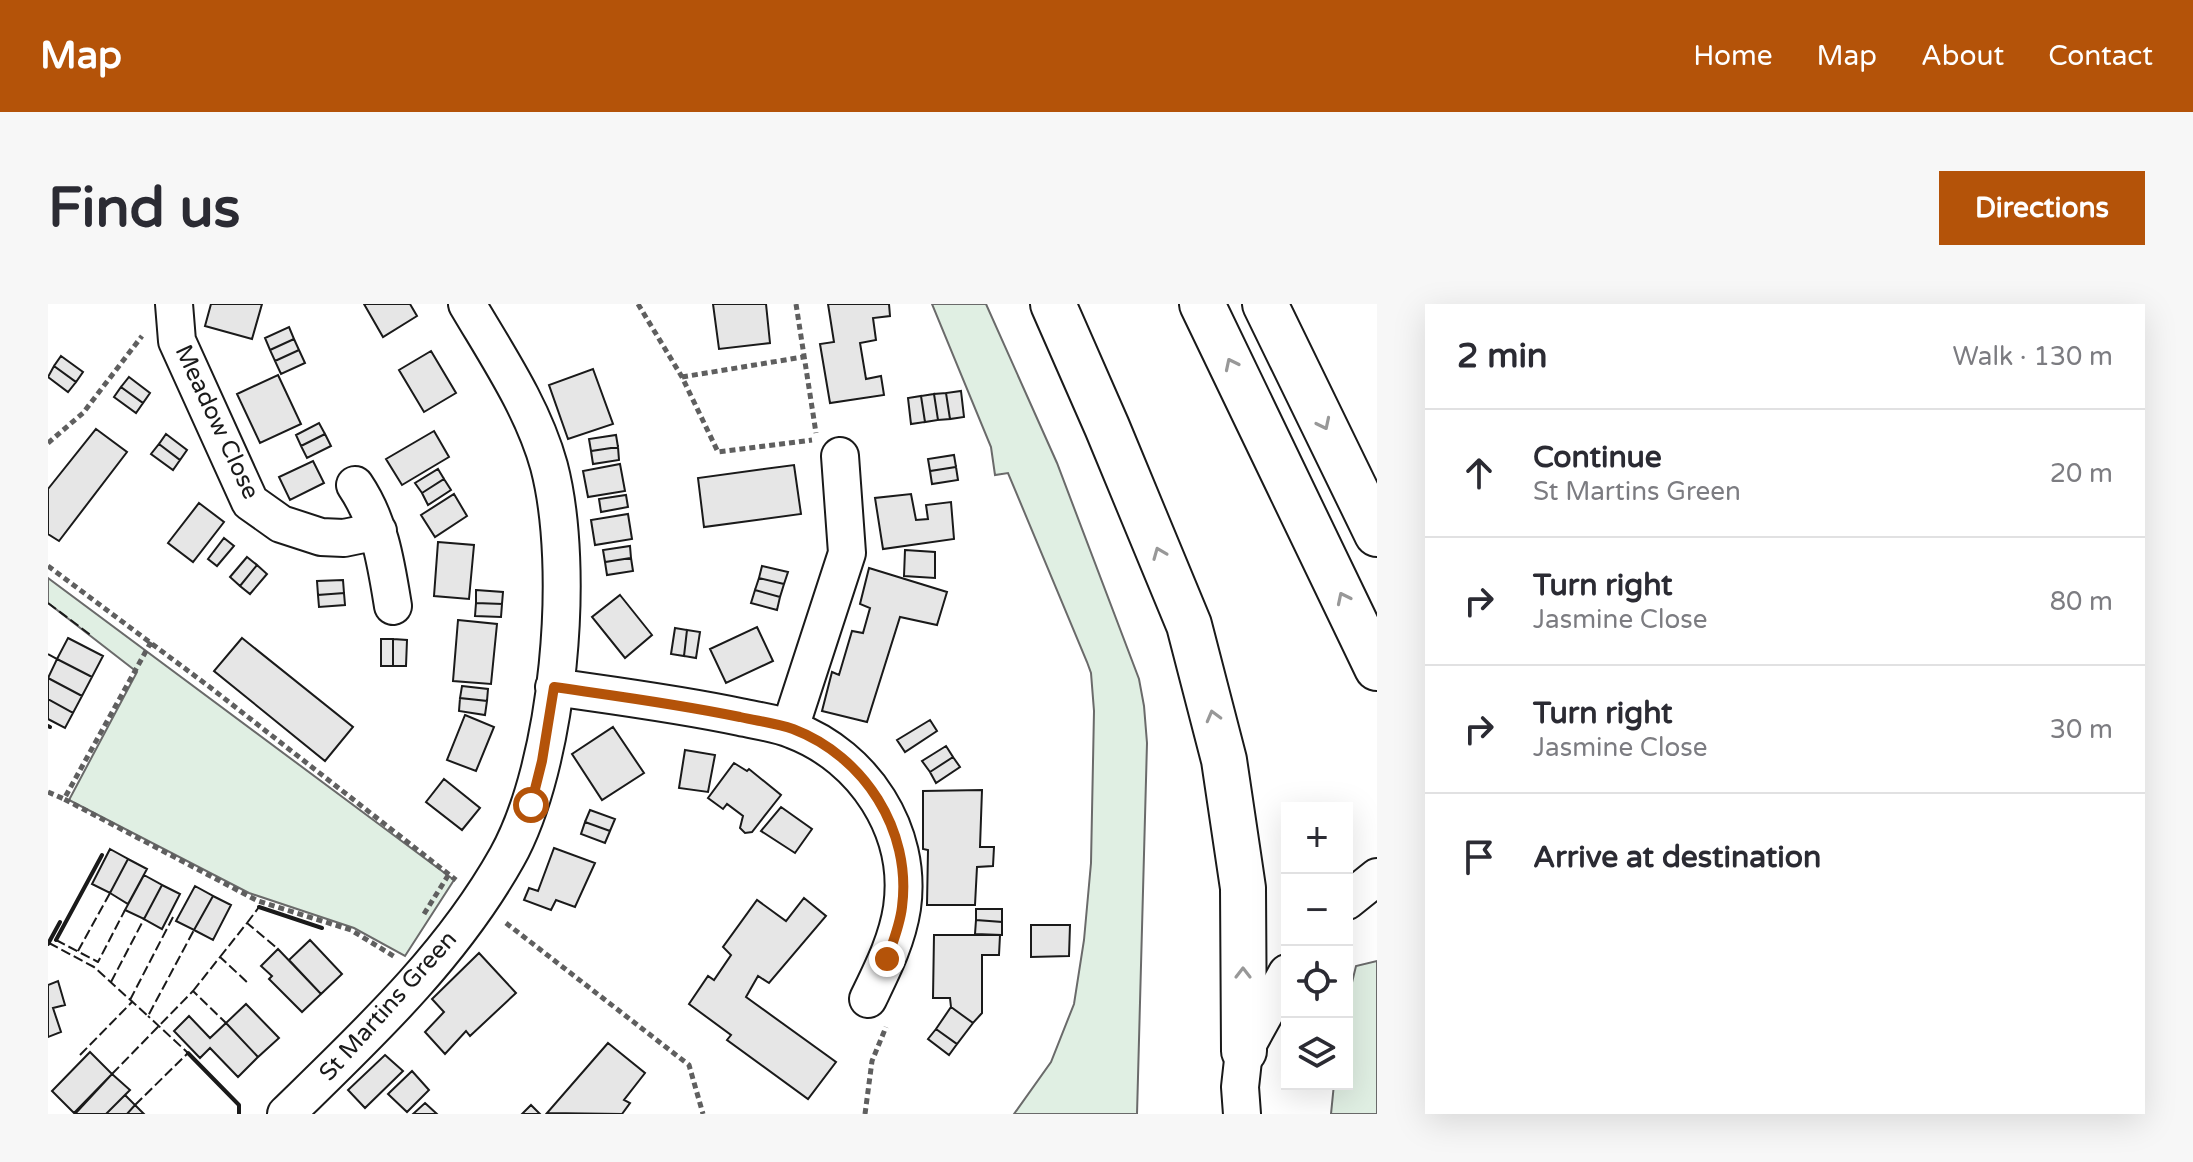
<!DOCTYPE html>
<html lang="en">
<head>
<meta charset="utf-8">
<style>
  :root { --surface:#fff; --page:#f7f7f7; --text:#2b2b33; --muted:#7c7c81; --line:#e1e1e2; --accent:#b45309 }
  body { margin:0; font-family:"Varela Round",sans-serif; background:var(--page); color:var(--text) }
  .controls { position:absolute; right:24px; bottom:24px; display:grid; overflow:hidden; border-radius:0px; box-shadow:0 8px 32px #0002 }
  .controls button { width:72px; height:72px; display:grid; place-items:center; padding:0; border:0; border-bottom:2px solid var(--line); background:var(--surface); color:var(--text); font:40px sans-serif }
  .stop { position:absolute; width:24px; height:24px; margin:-18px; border:6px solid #b45309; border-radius:50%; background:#fff }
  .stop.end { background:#b45309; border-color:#fff; box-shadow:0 2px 8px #0008 }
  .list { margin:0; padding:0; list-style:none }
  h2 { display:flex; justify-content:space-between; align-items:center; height:104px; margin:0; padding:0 32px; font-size:34px }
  h2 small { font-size:26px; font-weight:400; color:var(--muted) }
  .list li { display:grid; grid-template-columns:52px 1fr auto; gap:24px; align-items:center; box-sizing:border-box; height:128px; padding:0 32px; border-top:2px solid var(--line) }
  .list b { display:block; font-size:30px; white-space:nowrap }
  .list p { margin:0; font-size:26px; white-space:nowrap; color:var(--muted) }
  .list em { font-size:26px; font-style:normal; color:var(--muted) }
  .icon { flex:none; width:44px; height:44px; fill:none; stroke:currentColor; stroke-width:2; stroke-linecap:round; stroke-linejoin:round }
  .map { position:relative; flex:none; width:1329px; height:810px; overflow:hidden; border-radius:0px }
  header { display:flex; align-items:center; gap:48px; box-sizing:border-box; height:112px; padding:0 40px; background:var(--accent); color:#fff }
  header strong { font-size:38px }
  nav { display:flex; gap:44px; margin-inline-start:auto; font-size:28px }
  .intro { display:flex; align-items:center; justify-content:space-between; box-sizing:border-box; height:192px; padding:0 48px }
  h1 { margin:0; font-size:56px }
  .button { padding:20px 36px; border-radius:0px; background:var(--accent); color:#fff; font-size:28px; font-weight:700 }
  main { display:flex; gap:48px; padding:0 48px }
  aside { flex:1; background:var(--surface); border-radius:0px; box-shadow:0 8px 32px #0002 }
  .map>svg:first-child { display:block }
</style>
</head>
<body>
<header>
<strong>Map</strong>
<nav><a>Home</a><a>Map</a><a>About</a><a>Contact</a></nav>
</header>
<div class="intro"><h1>Find us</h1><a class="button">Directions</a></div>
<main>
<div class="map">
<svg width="1329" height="810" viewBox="0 0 1329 810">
  <rect width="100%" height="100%" fill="#fff"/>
  <!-- green -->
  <path fill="#e0efe3" stroke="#6a6a6a" stroke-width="2" d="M 884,0 L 938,0 L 1009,159 L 1091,375 L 1096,402 L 1099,439 L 1089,810 L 966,810 L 1003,758 L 1026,700 L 1036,636 L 1043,559 L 1046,407 L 1043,369 L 1039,358 L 960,169 L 947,171 L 943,143 Z
    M 0,274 L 406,576 L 357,652 L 306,624 L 201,589 L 21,496 L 89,368 L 0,299 Z
    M 1329,657 L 1329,810 L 1283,810 L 1286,780 L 1299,780 L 1299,699 L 1308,662 Z"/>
  <!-- building -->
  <path fill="#e6e6e6" stroke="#1a1a1a" stroke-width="2" d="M 163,0 L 214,0 L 204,35 L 157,22 Z
    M 316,0 L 362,0 L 369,12 L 335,33 Z
    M 665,0 L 718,0 L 722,39 L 671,45 Z
    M 780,0 L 841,0 L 842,12 L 825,14 L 828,36 L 812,39 L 818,75 L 833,72 L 836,91 L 782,99 L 772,40 L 786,38 Z
    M 241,23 L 246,35 L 222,46 L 217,34 Z
    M 246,35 L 251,46 L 227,57 L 222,46 Z
    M 251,46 L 257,59 L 233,70 L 227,57 Z
    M 383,47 L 408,89 L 376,108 L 351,66 Z
    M 13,52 L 35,68 L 28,78 L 6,62 Z
    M 6,62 L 28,78 L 20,88 L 0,73 Z
    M 545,65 L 565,120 L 520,135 L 501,81 Z
    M 230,71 L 253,120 L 212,139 L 189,90 Z
    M 81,73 L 102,89 L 95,99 L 73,83 Z
    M 73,83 L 95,99 L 88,109 L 66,93 Z
    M 913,87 L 916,113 L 902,115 L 898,89 Z
    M 898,89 L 902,115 L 890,116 L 886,90 Z
    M 886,90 L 890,116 L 877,118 L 873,92 Z
    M 873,92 L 877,118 L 863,120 L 860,94 Z
    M 271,119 L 277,130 L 253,142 L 248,131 Z
    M 48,125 L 79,148 L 11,237 L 0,230 L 0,185 Z
    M 386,127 L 401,153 L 354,181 L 338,155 Z
    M 118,130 L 139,146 L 132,156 L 111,140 Z
    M 277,130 L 283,142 L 259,154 L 253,142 Z
    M 568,131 L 570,143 L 543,147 L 541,135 Z
    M 111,140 L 132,156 L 125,166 L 103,150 Z
    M 570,143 L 571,156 L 545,160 L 543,147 Z
    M 906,151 L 908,163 L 882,167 L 880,155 Z
    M 265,157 L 276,179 L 242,196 L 231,173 Z
    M 572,160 L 577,187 L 540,193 L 535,167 Z
    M 746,161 L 753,210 L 656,223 L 650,174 Z
    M 908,163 L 910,176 L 884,180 L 882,167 Z
    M 390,165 L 396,175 L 374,189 L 367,179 Z
    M 396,175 L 403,186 L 380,201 L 374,189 Z
    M 406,190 L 419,212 L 387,233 L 373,211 Z
    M 863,190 L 868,216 L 880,215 L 878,201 L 903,198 L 906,235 L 835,245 L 827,194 Z
    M 578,191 L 580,203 L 553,208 L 551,195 Z
    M 151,199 L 176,218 L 145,258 L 120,239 Z
    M 580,210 L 584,235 L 547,241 L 543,216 Z
    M 176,234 L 186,242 L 169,262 L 160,255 Z
    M 390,238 L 426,241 L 421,295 L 386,292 Z
    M 582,242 L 583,254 L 557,258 L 555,246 Z
    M 857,246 L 887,248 L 887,274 L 856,272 Z
    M 199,253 L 209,261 L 192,282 L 182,273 Z
    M 583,254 L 585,267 L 559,271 L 557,258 Z
    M 209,261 L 219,270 L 202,290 L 192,282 Z
    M 714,262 L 740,268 L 736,280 L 711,274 Z
    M 821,264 L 899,288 L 889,321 L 852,313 L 819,418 L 774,407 L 784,368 L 791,371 L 804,327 L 815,329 L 822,304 L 812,300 Z
    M 711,274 L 736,280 L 732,293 L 707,286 Z
    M 295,276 L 296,289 L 270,291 L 269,277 Z
    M 428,286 L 455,288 L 454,300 L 428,299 Z
    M 707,286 L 732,293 L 729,306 L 703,299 Z
    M 296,289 L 297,301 L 271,303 L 270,291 Z
    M 572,291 L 604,331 L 577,354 L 544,313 Z
    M 428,299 L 454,300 L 453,313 L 427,312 Z
    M 410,316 L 449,320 L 443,380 L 405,377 Z
    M 709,323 L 725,357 L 678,379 L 662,345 Z
    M 627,324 L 639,326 L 636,352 L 623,350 Z
    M 639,326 L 652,328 L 648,354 L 636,352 Z
    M 20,334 L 55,352 L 44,373 L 9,355 Z
    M 194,334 L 305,423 L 277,457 L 166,367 Z
    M 333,335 L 345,335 L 345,362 L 333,362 Z
    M 345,335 L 359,336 L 358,362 L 345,362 Z
    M 9,355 L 44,373 L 34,392 L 0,374 Z
    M 0,374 L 34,392 L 25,409 L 0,395 Z
    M 414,382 L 440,385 L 439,397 L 412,394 Z
    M 412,394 L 439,397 L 437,411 L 411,407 Z
    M 0,395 L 25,409 L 17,424 L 0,415 Z
    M 417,411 L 446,423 L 428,467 L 399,456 Z
    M 882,416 L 889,427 L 857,448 L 849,436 Z
    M 565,423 L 596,469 L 554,496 L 524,450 Z
    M 898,442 L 905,453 L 882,468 L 874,457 Z
    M 637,446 L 667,451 L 660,488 L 631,484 Z
    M 905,453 L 912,463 L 888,479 L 882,468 Z
    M 686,459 L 699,467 L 701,465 L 733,491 L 704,528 L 697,529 L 692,524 L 695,512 L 679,500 L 675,505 L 660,494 Z
    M 396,475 L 432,504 L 414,526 L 378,498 Z
    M 934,486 L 932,543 L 946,543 L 945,562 L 929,563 L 927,601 L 879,601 L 880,546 L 875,545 L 875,487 Z
    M 733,503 L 764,525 L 747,549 L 713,527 Z
    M 542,506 L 567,515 L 562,527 L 537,518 Z
    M 537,518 L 562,527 L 557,539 L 533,530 Z
    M 506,544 L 547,559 L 527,603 L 508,596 L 503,606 L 476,596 L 481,584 L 490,587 Z
    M 62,545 L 80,555 L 62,589 L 44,580 Z
    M 80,555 L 99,565 L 80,600 L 62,589 Z
    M 96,571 L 114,581 L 96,615 L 77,606 Z
    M 114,581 L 132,590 L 114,625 L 96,615 Z
    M 147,582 L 165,592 L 146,626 L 128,617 Z
    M 165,592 L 183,601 L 165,636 L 146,626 Z
    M 756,594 L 778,612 L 721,679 L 710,672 L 698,693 L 788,758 L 760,795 L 679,736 L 683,731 L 641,700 L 660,672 L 666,676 L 683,651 L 675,643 L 709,596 L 738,617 Z
    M 928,605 L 954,605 L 954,618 L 928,616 Z
    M 928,616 L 954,618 L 954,631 L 927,630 Z
    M 983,621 L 1022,621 L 1021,652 L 983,653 Z
    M 886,631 L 952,631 L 951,651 L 934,651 L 934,709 L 925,719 L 903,703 L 902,694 L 885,694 Z
    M 262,636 L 294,670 L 273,690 L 241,656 Z
    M 230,645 L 273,690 L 254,708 L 221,675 L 224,672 L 213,662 Z
    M 431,649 L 468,689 L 422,732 L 418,727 L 397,750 L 377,728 L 396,708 L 384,695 Z
    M 10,677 L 17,701 L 5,704 L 13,728 L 0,733 L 0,681 Z
    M 198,700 L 231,734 L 210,753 L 178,719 Z
    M 903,703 L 925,719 L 909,740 L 888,725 Z
    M 141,712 L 162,734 L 178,719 L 210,753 L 190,773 L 162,744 L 152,754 L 126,727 Z
    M 888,725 L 909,740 L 901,751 L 880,735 Z
    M 560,739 L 597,769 L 576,796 L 582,799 L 574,810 L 499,809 Z
    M 42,748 L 64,770 L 26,809 L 4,787 Z
    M 337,751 L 355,767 L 317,804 L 300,786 Z
    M 364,767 L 381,786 L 359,808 L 340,790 Z
    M 64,770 L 82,786 L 58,810 L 27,810 Z
    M 77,791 L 87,801 L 79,810 L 58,810 Z
    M 377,799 L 389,810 L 365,810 Z
    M 87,801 L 96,810 L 79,810 Z
    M 483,801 L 492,810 L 474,810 Z"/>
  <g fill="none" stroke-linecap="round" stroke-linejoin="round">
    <defs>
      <path id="minor" d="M 126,0 L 129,37 L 202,198 L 233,220 L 273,233 L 296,234 L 330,227
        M 307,181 C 332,218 338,259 345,302
        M 506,383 C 568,392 631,400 692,413 C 710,417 729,419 745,426 C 816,453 865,527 854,604 C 849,637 834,666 820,695
        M 742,424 L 799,249 L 792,152
        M 1299,597 L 1329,573
        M 238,810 C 319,731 403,653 459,553 C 511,460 528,265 501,162 C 485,104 449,51 419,0
        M 1194,810 L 1192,783 L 1196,747 L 1239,669"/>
      <path id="highway" d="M 1005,0 L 1059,123 L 1141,321 L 1176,456 L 1195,584 L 1196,747
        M 1154,0 L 1329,364
        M 1217,0 L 1329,230"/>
    </defs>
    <!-- minor casing -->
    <use href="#minor" stroke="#1a1a1a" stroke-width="40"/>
    <!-- highway casing -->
    <use href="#highway" stroke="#1a1a1a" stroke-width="48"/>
    <!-- path -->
    <path stroke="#5f5f5f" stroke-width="5" stroke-dasharray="6 4" stroke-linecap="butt" d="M 590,0 L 634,73 L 670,148 L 764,136
      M 748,0 L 768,129
      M 634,73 L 755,53
      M 0,139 L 35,109 L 94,32
      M 0,262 L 163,384 L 408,576
      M 103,338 L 16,495 L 210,597 L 303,626 L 347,653
      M 0,488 L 16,495
      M 376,610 L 401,570
      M 458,619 L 641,761 L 655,810
      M 817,810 L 824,757 L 838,723"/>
    <!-- minor -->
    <use href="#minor" stroke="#fff" stroke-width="36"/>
    <!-- highway -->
    <use href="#highway" stroke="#fff" stroke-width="44"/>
    <!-- fence -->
    <path stroke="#1a1a1a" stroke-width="2" stroke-dasharray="10 4" stroke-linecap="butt" d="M 0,299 L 44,332
      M 0,350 L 9,355
      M 199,619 L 211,603
      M 8,636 L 50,658 L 77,606
      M 1,639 L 46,663 L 100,712 L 146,626
      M 30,647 L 62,589
      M 172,653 L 199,619 L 230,645
      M 63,678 L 96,615
      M 145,687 L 172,653 L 200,679
      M 82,696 L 125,613
      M 32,751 L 85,697
      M 64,770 L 145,687 L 178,719
      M 87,801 L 140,749 L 100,712"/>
    <!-- wall -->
    <path stroke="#1a1a1a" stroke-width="4" d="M 0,422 L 2,423
      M 211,603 L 274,624
      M 8,636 L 54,551
      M 0,640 L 12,618
      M 140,749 L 191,801 L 191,810"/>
  </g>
  <!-- one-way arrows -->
  <defs><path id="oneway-chevron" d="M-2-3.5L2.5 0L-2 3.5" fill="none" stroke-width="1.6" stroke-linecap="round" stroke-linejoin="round" transform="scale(2)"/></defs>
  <g stroke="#989898">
    <use href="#oneway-chevron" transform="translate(1183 60) rotate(-116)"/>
    <use href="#oneway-chevron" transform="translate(1276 120) rotate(64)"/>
    <use href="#oneway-chevron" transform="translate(1111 249) rotate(-112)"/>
    <use href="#oneway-chevron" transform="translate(1295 294) rotate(-116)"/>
    <use href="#oneway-chevron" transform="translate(1165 412) rotate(-105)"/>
    <use href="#oneway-chevron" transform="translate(1195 669) rotate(-90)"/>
  </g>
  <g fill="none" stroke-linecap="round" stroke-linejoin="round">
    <!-- route -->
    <path stroke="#b45309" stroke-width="10" d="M 483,501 L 494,457 L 506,383 C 568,392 630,400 692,413 C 709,417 728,419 745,425 C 816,452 864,526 854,603 C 852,621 845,638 839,655"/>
  </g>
  <g text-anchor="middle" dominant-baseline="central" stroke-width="6" stroke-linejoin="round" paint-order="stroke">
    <!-- street labels -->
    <g font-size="24" fill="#1a1a1a" stroke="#fff">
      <text transform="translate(169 118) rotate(65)">Meadow Close</text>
      <text transform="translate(340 702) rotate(-48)">St Martins Green</text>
    </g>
  </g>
</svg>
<div class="controls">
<button>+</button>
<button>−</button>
<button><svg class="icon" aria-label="locate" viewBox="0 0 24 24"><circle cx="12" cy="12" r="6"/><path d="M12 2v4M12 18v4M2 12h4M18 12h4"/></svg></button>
<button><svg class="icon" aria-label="layers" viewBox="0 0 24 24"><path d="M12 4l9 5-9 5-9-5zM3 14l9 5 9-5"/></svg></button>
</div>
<div class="stop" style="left:483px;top:501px"></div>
<div class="stop end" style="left:839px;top:655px"></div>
</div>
<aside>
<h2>2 min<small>Walk · 130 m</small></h2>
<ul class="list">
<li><svg class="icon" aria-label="ahead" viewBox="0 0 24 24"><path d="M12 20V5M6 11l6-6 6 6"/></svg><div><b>Continue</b><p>St Martins Green</p></div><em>20 m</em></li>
<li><svg class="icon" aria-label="right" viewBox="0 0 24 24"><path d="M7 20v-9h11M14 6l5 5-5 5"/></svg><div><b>Turn right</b><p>Jasmine Close</p></div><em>80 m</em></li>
<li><svg class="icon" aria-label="right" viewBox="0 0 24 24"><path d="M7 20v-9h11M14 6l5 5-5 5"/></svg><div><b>Turn right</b><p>Jasmine Close</p></div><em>30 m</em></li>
<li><svg class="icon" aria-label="arrive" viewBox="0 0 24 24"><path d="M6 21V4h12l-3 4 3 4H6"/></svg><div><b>Arrive at destination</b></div></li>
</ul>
</aside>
</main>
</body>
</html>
